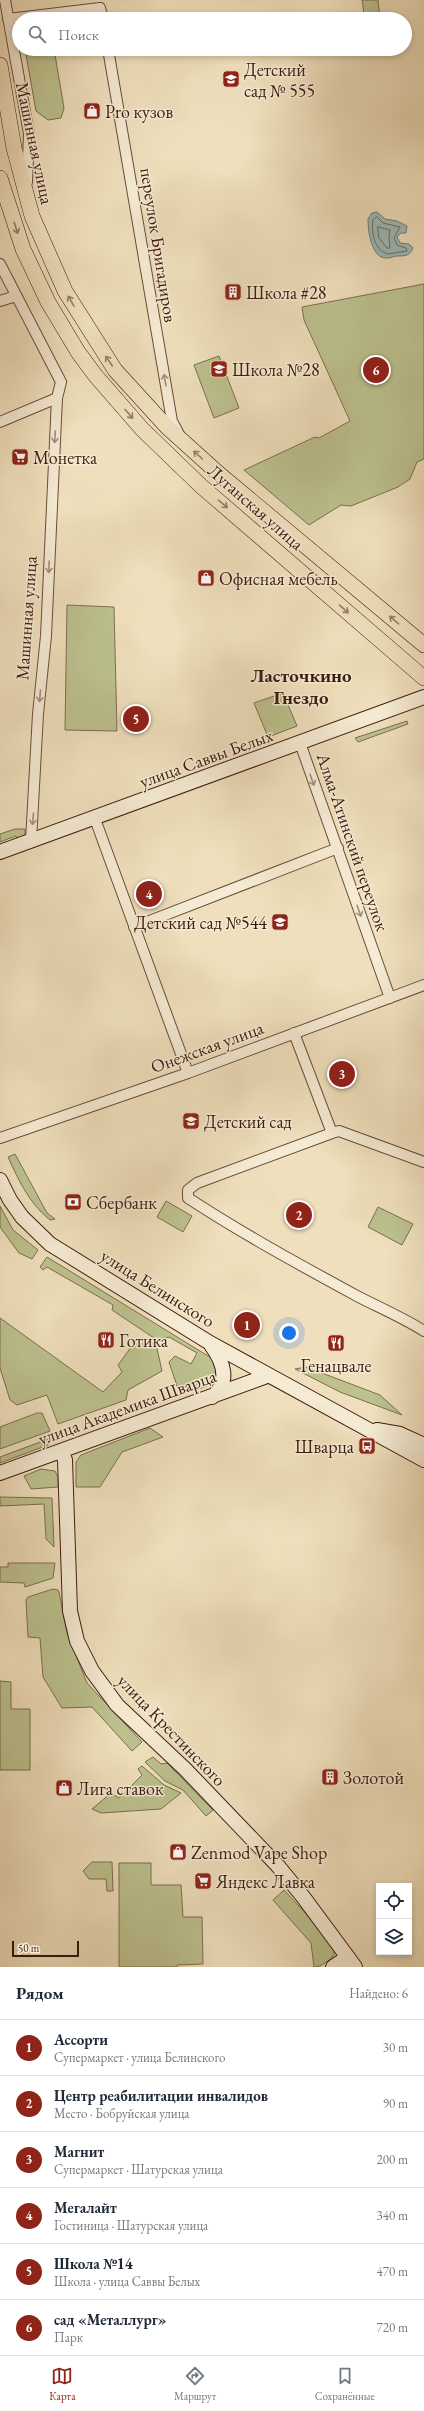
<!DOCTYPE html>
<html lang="ru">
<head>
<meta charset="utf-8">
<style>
  :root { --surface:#fff; --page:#f6f6f7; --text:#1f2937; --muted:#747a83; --line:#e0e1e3; --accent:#8f2418 }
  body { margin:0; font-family:"EB Garamond",serif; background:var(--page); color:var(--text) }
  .controls { position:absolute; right:12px; bottom:12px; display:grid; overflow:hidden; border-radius:0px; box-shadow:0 2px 6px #0003 }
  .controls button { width:36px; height:36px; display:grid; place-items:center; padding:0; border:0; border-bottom:1px solid var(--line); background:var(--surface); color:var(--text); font:20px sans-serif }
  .scale { position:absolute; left:12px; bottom:10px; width:67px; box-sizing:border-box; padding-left:4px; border:2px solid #3d1b0d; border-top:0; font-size:11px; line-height:14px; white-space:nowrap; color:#3d1b0d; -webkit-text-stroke:3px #f5ead3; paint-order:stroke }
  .you { position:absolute; left:289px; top:1333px; width:14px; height:14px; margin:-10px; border:3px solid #fff; border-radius:50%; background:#1a73e8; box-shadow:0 0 0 6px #1a73e833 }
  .badge { display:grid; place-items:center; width:26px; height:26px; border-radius:50%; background:var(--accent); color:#fff; font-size:13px; font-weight:700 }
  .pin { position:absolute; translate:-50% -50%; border:2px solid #fff; box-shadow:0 1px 4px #0006 }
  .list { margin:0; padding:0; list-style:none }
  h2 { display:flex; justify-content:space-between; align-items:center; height:52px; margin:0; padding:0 16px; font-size:17px }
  h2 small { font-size:13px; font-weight:400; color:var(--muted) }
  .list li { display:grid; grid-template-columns:26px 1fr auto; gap:12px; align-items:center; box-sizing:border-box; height:56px; padding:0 16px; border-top:1px solid var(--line) }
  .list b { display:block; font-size:15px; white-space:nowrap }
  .list p { margin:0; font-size:13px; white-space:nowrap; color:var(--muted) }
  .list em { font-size:13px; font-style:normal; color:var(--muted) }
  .icon { flex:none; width:22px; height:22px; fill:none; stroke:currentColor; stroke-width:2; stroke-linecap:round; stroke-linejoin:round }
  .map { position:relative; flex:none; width:424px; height:1967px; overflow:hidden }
  .search { position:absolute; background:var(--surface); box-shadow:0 2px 6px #0003; left:12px; right:12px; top:12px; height:44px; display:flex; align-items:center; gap:10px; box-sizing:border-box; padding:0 14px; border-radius:22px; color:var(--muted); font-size:15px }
  .sheet { height:388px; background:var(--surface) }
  nav { display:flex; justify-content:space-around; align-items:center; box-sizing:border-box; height:56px; border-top:1px solid var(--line); background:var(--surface); font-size:11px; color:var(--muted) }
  nav a { display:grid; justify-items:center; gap:2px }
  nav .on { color:var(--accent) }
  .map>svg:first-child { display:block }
</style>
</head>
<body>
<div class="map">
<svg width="424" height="1967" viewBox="0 0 424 1967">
  <rect width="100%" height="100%" fill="#efdfbc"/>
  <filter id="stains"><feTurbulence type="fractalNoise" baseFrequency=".005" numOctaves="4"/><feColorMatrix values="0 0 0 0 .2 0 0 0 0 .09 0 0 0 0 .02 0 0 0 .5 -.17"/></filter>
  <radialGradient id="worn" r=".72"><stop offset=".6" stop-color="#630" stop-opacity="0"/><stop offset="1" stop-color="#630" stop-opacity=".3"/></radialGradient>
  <!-- green -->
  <path fill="#bcc18e" stroke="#7c6e4e" d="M 362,0 L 378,0 L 380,19 L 365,19 Z
    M 25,49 L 54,49 L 64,108 L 61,118 L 48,120 L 36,111 Z
    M 424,284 L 424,459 L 417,462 L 410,479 L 398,487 L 351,506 L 341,505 L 309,525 L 244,470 L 315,437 L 319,438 L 350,421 L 304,320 L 302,307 Z
    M 219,356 L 239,408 L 214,418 L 194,365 Z
    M 67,605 L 114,607 L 117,731 L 65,730 Z
    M 280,694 L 285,698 L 297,726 L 268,737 L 254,703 Z
    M 407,721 L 408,724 L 358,742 L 355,738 Z
    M 15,829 L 25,829 L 25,837 L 18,840 L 16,836 L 0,842 L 0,834 Z
    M 15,1154 L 47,1213 L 55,1219 L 50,1220 C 29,1203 19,1181 8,1157 Z
    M 166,1201 L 192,1216 L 183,1232 L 157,1217 Z
    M 0,1206 L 13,1230 L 38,1250 L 32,1259 L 19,1253 L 0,1227 Z
    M 378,1207 L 413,1224 L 402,1245 L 368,1227 Z
    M 47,1257 L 213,1359 L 218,1367 C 216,1390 199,1388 179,1392 L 169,1362 L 175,1356 L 191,1364 L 197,1353 L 169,1337 L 157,1340 L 112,1310 L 113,1305 L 47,1267 L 43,1270 L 40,1267 Z
    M 0,1318 L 103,1392 L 122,1372 L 118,1365 L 137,1339 L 156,1344 L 162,1371 L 128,1390 L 126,1400 L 58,1424 L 47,1395 L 17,1405 L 10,1400 L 0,1368 Z
    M 306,1367 L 380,1395 L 402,1415 L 340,1392 L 295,1369 Z
    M 37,1413 L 42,1413 L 50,1431 L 0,1449 L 0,1427 Z
    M 150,1428 L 163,1437 L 122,1452 L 100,1487 L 76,1487 L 76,1462 L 81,1455 Z
    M 51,1438 L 48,1445 L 0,1463 L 0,1457 Z
    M 41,1469 L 55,1471 L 58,1477 L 58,1487 L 31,1489 L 24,1476 Z
    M 0,1497 L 52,1498 L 54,1547 L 46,1539 L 44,1504 L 0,1506 Z
    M 8,1563 L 55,1563 L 53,1578 L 25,1587 L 24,1583 L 0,1582 L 0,1567 L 8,1567 Z
    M 53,1589 L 58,1590 L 59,1592 L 67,1633 L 87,1683 L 142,1742 L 132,1751 L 92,1707 L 62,1708 L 43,1677 L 40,1638 L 28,1637 L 26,1600 L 28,1597 Z
    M 0,1681 L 11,1682 L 11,1709 L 30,1709 L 30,1770 L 0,1770 Z
    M 153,1757 L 161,1764 L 167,1763 L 213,1810 L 206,1816 L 183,1790 L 165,1781 L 145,1762 Z
    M 142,1766 L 164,1785 L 181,1793 L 161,1809 L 101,1813 L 92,1809 L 111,1793 L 119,1798 L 142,1775 L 138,1769 Z
    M 92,1862 L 112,1862 L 113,1891 L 107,1891 L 106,1879 L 89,1879 L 83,1871 Z
    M 119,1863 L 151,1863 L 151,1885 L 181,1885 L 183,1917 L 202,1917 L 203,1964 L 177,1965 L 177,1967 L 119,1967 Z
    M 284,1890 C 293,1900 335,1943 334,1954 C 333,1957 330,1959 328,1961 C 323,1964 320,1967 314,1967 L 311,1943 L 273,1900 Z"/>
  <!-- water -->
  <path fill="#9cbbb9" stroke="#767b74" d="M 377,212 L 385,219 L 397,221 L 407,226 L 406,233 L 401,233 L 397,237 L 400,243 L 409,244 L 413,248 C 410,256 405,256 397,256 C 394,256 391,258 388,258 C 371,260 368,230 368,219 L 372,213 Z"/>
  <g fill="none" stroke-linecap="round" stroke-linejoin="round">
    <!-- shore -->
    <path stroke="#6c6b63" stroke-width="1" d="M 377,217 L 383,223 L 400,227 L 394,238 L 397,245 L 406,248 L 407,251 L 388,254 C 374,250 371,232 373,220 Z
      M 378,227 L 390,230 L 389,237 L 390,248 L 387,248 L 379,238 Z"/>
    <defs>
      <path id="street" d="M 5,0 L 29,134 L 27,182
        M 8,19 L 100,8 L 103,19
        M 108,49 L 172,421 L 179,434
        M 0,264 L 61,382 L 57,398 L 46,636 L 38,714 L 31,841
        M 0,301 L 16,296
        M 0,422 L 57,398
        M 300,743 L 390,998
        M 95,819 L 188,1073
        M 134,927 L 338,848
        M 294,1033 L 332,1133 L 339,1131 L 424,1162
        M 332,1133 L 197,1183 L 188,1190 L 188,1198 C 243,1234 300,1265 357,1296 C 380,1308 402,1317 424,1331
        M 0,1138 L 188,1073 L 424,985"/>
      <path id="secondary" d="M 0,852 L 424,697
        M 0,1180 L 10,1200 L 22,1217 L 50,1244 L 210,1343 L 424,1460
        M 211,1345 C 223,1361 231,1382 212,1397
        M 377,1430 L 400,1434 L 424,1445
        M 62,1452 L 65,1460 L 70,1611 L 77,1641 L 92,1671 L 117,1705 L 185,1769 L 278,1866 L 304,1898 L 355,1967
        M 0,1473 L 267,1376
        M 333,1967 L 348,1957"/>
      <path id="primary" d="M 0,65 L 14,148 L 32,216 L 65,291 L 115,370 L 167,427 L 218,473 L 424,645
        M 0,178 L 23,249 L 48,302 L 78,352 L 95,375 L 142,429 L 201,486 L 424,678"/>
    </defs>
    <!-- street casing -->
    <use href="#street" stroke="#6a4c39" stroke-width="12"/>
    <!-- secondary casing -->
    <use href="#secondary" stroke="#3d1b0d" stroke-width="16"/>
    <!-- primary casing -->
    <use href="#primary" stroke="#3d1b0d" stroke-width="16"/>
    <!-- street -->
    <use href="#street" stroke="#f5ead3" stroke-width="10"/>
    <!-- secondary -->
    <use href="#secondary" stroke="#f5ead3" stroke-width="14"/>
    <!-- primary -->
    <use href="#primary" stroke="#efdfbc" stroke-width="15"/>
  </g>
  <!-- one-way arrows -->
  <defs><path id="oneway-shaft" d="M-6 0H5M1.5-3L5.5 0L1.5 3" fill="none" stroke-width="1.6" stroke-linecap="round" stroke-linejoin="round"/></defs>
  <g stroke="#967d64">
    <use href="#oneway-shaft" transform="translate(16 228) rotate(72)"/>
    <use href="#oneway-shaft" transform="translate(71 301) rotate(-120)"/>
    <use href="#oneway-shaft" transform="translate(109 361) rotate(-124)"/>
    <use href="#oneway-shaft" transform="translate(129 414) rotate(49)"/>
    <use href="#oneway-shaft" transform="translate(198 455) rotate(-138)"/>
    <use href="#oneway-shaft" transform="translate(223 504) rotate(40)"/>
    <use href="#oneway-shaft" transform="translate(344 609) rotate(41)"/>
    <use href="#oneway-shaft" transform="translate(394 620) rotate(-139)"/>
  </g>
  <g stroke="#a28d7a">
    <use href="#oneway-shaft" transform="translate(165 380) rotate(-100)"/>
    <use href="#oneway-shaft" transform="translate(55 437) rotate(93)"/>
    <use href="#oneway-shaft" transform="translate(49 567) rotate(92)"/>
    <use href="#oneway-shaft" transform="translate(40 696) rotate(95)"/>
    <use href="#oneway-shaft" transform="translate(312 780) rotate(71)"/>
    <use href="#oneway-shaft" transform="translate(33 819) rotate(95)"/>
    <use href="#oneway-shaft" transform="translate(359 911) rotate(71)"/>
  </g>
  <!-- icons -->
  <defs>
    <symbol id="school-square" viewBox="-11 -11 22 22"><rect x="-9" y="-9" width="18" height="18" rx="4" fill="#8f2418" stroke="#f5ead3"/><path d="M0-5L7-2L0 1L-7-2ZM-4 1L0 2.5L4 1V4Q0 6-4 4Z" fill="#fff"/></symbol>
    <symbol id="shop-square" viewBox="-11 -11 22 22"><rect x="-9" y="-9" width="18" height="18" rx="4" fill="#8f2418" stroke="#f5ead3"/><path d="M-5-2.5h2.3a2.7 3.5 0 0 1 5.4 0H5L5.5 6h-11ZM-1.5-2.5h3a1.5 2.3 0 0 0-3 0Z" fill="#fff"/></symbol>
    <symbol id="building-square" viewBox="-11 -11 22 22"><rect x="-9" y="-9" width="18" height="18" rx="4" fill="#8f2418" stroke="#f5ead3"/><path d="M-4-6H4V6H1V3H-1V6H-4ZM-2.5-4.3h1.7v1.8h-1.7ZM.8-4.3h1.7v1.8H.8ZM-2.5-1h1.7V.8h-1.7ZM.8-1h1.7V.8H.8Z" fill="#fff"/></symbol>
    <symbol id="supermarket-square" viewBox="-11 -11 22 22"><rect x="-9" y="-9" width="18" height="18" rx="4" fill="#8f2418" stroke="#f5ead3"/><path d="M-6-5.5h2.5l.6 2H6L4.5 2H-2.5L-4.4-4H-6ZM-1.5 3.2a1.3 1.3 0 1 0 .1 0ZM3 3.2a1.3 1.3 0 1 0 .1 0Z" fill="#fff"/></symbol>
    <symbol id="bank-square" viewBox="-11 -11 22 22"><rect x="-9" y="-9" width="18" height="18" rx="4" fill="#8f2418" stroke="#f5ead3"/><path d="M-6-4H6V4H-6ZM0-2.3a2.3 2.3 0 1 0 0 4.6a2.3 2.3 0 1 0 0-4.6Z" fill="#fff"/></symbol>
    <symbol id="restaurant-square" viewBox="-11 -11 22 22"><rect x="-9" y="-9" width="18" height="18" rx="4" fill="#8f2418" stroke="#f5ead3"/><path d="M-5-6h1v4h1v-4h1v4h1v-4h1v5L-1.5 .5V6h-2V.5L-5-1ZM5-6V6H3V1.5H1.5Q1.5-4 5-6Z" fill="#fff"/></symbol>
    <symbol id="bus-square" viewBox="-11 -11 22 22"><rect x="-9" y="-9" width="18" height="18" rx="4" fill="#8f2418" stroke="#f5ead3"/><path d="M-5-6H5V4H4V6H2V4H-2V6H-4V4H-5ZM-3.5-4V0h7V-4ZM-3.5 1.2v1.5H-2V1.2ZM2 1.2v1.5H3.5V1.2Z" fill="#fff"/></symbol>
  </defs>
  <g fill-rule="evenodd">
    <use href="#school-square" x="221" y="69" width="20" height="20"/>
    <use href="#shop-square" x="82" y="101" width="20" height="20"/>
    <use href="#building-square" x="223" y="282" width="20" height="20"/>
    <use href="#school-square" x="209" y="359" width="20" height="20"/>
    <use href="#supermarket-square" x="10" y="447" width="20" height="20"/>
    <use href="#shop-square" x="196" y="568" width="20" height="20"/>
    <use href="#school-square" x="270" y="912" width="20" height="20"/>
    <use href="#school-square" x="181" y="1111" width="20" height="20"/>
    <use href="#bank-square" x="63" y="1192" width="20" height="20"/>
    <use href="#restaurant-square" x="96" y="1330" width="20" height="20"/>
    <use href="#restaurant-square" x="326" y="1333" width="20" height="20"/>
    <use href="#bus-square" x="357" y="1436" width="20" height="20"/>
    <use href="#building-square" x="320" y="1767" width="20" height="20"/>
    <use href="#shop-square" x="54" y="1778" width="20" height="20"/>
    <use href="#shop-square" x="168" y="1842" width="20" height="20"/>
    <use href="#supermarket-square" x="193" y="1871" width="20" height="20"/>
  </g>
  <g text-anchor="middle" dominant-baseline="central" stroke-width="3" stroke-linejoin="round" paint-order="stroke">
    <!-- poi labels -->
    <g font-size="18" fill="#3d1b0d" stroke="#f5ead3" text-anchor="start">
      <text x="244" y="69">Детский<tspan x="244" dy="21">сад № 555</tspan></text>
      <text x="105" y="111">Pro кузов</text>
      <text x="246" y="292">Школа #28</text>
      <text x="232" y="369">Школа №28</text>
      <text x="33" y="457">Монетка</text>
      <text x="219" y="578">Офисная мебель</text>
      <text x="267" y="922" text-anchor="end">Детский сад №544</text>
      <text x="204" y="1121">Детский сад</text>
      <text x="86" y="1202">Сбербанк</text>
      <text x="119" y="1340">Готика</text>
      <text x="336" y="1365" text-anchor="middle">Генацвале</text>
      <text x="354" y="1446" text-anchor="end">Шварца</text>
      <text x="343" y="1777">Золотой</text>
      <text x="77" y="1788">Лига ставок</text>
      <text x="191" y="1852">Zenmod Vape Shop</text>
      <text x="216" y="1881">Яндекс Лавка</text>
    </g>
    <!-- street labels -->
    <g font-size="18" fill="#3d1b0d" stroke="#f5ead3">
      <text transform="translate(35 143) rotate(78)">Машинная улица</text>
      <text transform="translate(159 245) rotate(81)">переулок Бригадиров</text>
      <text transform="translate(256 507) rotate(41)">Луганская улица</text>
      <text transform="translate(26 618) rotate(-86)">Машинная улица</text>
      <text transform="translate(206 758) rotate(-20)">улица Саввы Белых</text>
      <text transform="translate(353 842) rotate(71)">Алма-Атинский переулок</text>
      <text transform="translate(207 1047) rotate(-20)">Онежская улица</text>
      <text transform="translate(158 1288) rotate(32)">улица Белинского</text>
      <text transform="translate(127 1407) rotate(-20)">улица Академика Шварца</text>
      <text transform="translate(172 1730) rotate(46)">улица Крестинского</text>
    </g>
    <!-- neighbourhood labels -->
    <g font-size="19" font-weight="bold" fill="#3d1b0d" stroke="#f5ead3">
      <text x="301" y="675">Ласточкино<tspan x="301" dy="22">Гнездо</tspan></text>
    </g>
  </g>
  <rect width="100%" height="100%" filter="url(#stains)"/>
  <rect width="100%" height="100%" fill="url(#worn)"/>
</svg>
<div class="controls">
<button><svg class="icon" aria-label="locate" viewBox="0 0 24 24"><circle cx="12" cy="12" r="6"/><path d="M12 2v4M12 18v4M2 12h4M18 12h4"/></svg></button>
<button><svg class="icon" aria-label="layers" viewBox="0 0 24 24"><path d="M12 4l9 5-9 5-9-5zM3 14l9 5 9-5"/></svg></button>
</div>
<div class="scale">50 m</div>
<div class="you"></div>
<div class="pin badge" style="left:247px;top:1325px">1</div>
<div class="pin badge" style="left:299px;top:1215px">2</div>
<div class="pin badge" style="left:342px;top:1074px">3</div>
<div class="pin badge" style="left:149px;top:894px">4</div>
<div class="pin badge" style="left:136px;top:719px">5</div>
<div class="pin badge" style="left:376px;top:370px">6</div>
<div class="search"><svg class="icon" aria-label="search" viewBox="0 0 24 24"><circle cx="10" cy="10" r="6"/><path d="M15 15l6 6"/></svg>Поиск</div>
</div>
<section class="sheet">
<h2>Рядом<small>Найдено: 6</small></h2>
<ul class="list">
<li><span class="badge">1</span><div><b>Ассорти</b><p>Супермаркет · улица Белинского</p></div><em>30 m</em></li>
<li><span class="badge">2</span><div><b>Центр реабилитации инвалидов</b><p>Место · Бобруйская улица</p></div><em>90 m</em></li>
<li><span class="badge">3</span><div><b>Магнит</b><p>Супермаркет · Шатурская улица</p></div><em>200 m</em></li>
<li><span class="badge">4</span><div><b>Мегалайт</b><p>Гостиница · Шатурская улица</p></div><em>340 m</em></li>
<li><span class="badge">5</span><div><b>Школа №14</b><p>Школа · улица Саввы Белых</p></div><em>470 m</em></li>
<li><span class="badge">6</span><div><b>сад «Металлург»</b><p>Парк</p></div><em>720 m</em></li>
</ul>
</section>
<nav>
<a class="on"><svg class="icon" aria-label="map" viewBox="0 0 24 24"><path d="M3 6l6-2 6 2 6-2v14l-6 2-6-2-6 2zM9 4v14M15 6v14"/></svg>Карта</a>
<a><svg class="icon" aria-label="directions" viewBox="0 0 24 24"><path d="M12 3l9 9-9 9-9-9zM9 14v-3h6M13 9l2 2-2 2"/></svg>Маршрут</a>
<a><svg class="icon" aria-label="saved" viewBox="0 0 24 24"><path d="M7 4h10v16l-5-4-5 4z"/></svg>Сохранённые</a>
</nav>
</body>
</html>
